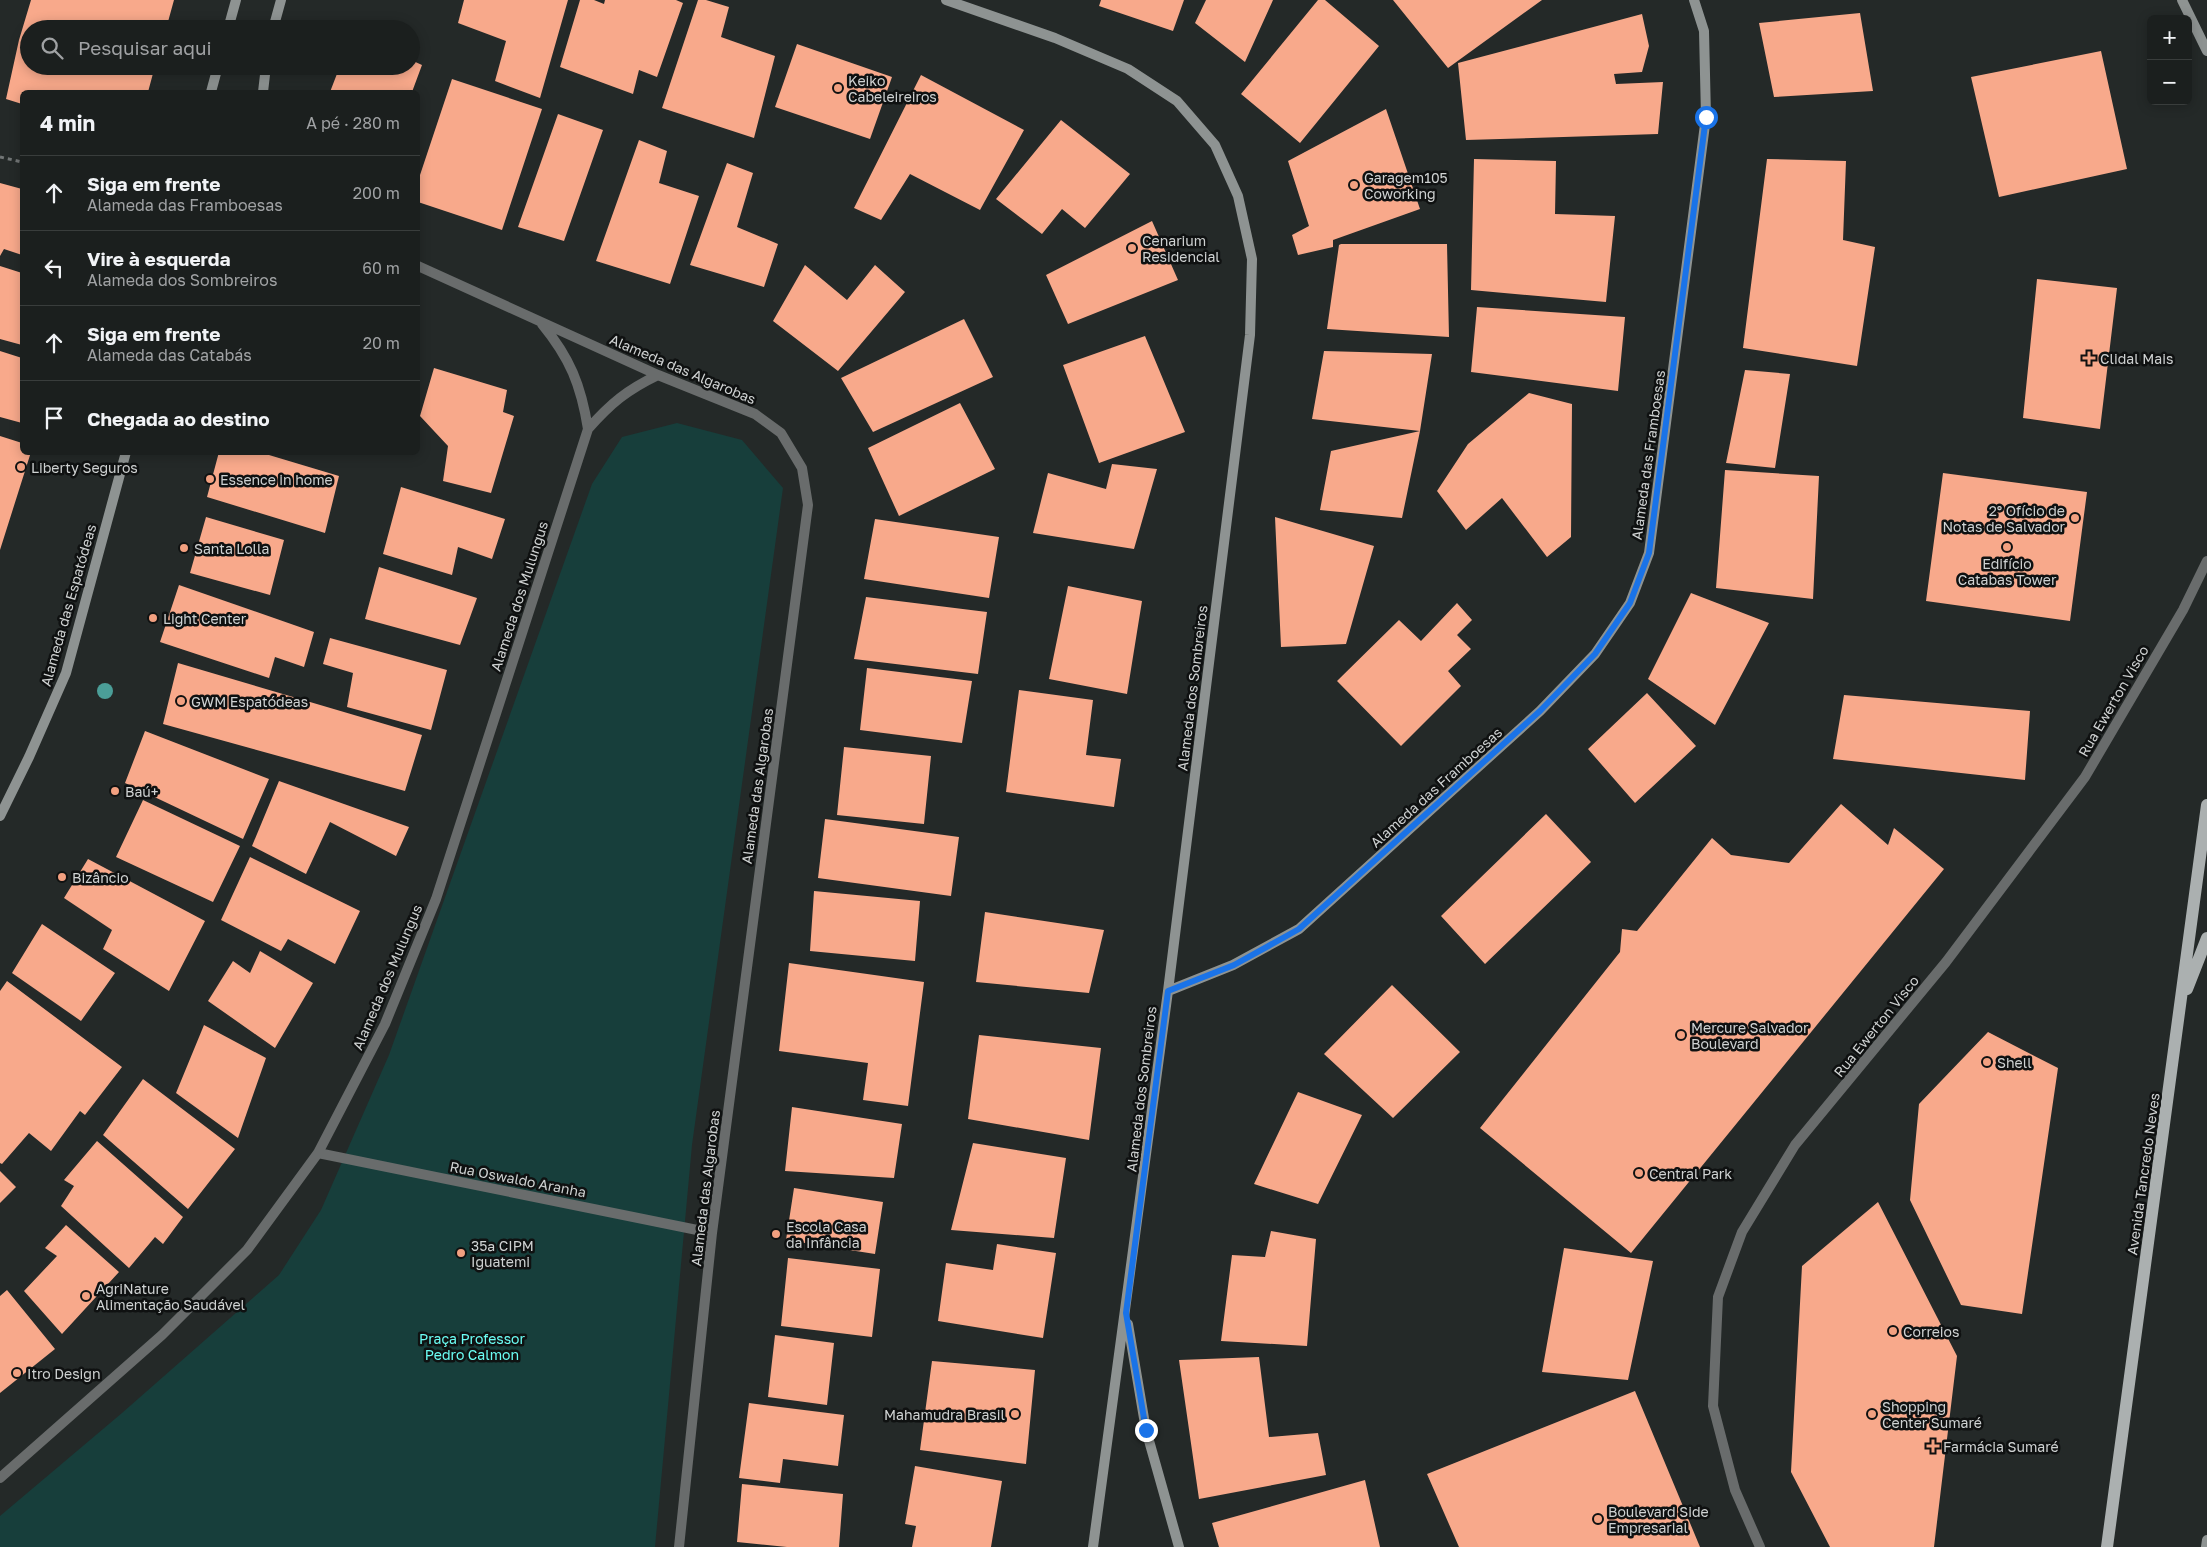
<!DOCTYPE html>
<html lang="pt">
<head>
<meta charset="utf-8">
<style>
  :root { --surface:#1b1f1e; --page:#242727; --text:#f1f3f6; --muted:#a0a2a4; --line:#393d3c }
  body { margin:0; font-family:"Golos Text",sans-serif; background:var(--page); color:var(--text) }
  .controls { position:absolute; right:15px; top:15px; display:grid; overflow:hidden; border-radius:8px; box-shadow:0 2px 12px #0003 }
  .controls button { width:45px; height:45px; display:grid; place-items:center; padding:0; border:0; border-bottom:1px solid var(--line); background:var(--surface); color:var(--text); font:25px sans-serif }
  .stop { position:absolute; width:15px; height:15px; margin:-11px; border:4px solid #1a73e8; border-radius:50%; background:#fff }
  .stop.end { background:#1a73e8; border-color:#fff; box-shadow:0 1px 5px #0008 }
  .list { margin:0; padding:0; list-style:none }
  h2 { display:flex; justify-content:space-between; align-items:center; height:65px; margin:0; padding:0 20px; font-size:21px }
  h2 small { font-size:16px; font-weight:400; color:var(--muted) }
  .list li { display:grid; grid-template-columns:32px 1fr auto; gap:15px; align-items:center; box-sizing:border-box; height:75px; padding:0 20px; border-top:1px solid var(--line) }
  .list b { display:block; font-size:19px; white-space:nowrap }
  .list p { margin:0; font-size:16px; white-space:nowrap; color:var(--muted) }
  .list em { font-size:16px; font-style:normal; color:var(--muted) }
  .icon { flex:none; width:28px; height:28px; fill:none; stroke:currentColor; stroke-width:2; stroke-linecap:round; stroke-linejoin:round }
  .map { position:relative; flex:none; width:2207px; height:1547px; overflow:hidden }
  .search { position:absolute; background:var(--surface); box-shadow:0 2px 12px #0003; left:20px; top:20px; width:400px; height:55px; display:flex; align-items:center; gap:12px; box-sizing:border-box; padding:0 18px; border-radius:28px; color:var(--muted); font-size:19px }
  .panel { position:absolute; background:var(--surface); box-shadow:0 2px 12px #0003; left:20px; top:90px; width:400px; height:365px; border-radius:8px }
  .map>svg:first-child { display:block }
</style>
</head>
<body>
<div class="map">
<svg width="2207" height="1547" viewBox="0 0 2207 1547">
  <rect width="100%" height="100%" fill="#242928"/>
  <!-- green -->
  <path fill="#173e3b" d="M 677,423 L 742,440 L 783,488 L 692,1145 L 655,1547 L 0,1547 L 0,1516 L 122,1413 L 279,1275 L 321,1210 L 389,1055 L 592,484 L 622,437 Z"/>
  <!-- building -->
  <path fill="#f8a98b" d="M 31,0 L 174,0 L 166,29 L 29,29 L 29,66 L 155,66 L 148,92 L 22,92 L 22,104 L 6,99 L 19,40 Z
    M 464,0 L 568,0 L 540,98 L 495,81 L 506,41 L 458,23 Z
    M 580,0 L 594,0 L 604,4 L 605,0 L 676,0 L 683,3 L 657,77 L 639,70 L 633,94 L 560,67 Z
    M 698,0 L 706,0 L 729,7 L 721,37 L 775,56 L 754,138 L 662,108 Z
    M 1101,0 L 1184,0 L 1173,31 L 1099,6 Z
    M 1206,0 L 1273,0 L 1245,62 L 1195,23 Z
    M 1318,0 L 1325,0 L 1379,46 L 1300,143 L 1241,94 Z
    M 1393,0 L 1542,0 L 1448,68 Z
    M 1860,13 L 1873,91 L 1774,97 L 1759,23 Z
    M 1642,14 L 1649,46 L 1642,72 L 1614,74 L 1616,84 L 1663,82 L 1658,134 L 1466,140 L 1458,63 Z
    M 797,44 L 892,77 L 870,139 L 775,107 Z
    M 2101,51 L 2127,169 L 1999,197 L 1971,77 Z
    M 411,60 L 422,65 L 412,92 L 330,92 L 340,66 L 411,66 Z
    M 921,75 L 1024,130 L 980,210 L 910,174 L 881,220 L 854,208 Z
    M 452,79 L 542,109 L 502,230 L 418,202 L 418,181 Z
    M 1386,109 L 1420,209 L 1333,240 L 1333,247 L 1298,255 L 1292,235 L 1309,226 L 1288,161 Z
    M 558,114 L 603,130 L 564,241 L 518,227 Z
    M 1061,120 L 1130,174 L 1085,228 L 1062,209 L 1042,234 L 996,199 Z
    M 639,140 L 667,151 L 659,183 L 699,196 L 670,284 L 596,261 Z
    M 1474,159 L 1556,161 L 1555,214 L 1615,216 L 1606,302 L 1471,290 Z
    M 1767,159 L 1846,161 L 1843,240 L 1875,247 L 1857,366 L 1743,348 Z
    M 727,163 L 753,173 L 737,227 L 778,244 L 764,287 L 690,265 Z
    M 0,183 L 22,189 L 22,255 L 4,249 L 0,256 Z
    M 1152,221 L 1178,280 L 1068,324 L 1046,275 Z
    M 1341,244 L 1447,244 L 1449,337 L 1327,329 L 1339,245 Z
    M 805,265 L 847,300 L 875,265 L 905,292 L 838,371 L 773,321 Z
    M 0,266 L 22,273 L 22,345 L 0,339 Z
    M 2037,279 L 2117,288 L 2100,429 L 2023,418 Z
    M 1477,307 L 1625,317 L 1618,391 L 1471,372 Z
    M 964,319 L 993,377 L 873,432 L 841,378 Z
    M 1145,336 L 1185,432 L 1099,463 L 1063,365 Z
    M 0,351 L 22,358 L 22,423 L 0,417 Z
    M 1324,351 L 1432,354 L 1420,431 L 1312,419 Z
    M 434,368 L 507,390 L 503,412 L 514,416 L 491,493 L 443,481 L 448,446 L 420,416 Z
    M 1745,370 L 1790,374 L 1775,468 L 1726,463 Z
    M 1529,393 L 1572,404 L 1571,537 L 1547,557 L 1502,498 L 1466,530 L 1437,491 L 1468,444 Z
    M 960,403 L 995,469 L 899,516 L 868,448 Z
    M 1420,431 L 1402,518 L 1320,510 L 1331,451 Z
    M 0,436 L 22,443 L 22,452 L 31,452 L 0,550 Z
    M 219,452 L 259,452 L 339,476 L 325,533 L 207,497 Z
    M 1112,464 L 1157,469 L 1134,549 L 1033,533 L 1048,473 L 1106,489 Z
    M 1725,470 L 1819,476 L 1813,599 L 1716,588 Z
    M 1943,473 L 2087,492 L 2070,621 L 1926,601 Z
    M 401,487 L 505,519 L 492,559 L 458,547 L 452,575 L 383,554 Z
    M 206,517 L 284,540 L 270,595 L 190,573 Z
    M 1275,517 L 1374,546 L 1346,644 L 1281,647 Z
    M 875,519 L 999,537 L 989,598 L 864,579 Z
    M 379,567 L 477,598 L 460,645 L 365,619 Z
    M 179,585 L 314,632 L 304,667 L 275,657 L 269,678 L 160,642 Z
    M 1068,586 L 1142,601 L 1127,694 L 1049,679 Z
    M 1691,593 L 1769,623 L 1715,725 L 1648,679 Z
    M 866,597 L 987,612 L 978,674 L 854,659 Z
    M 1457,603 L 1472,620 L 1457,635 L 1471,649 L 1448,671 L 1461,686 L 1401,746 L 1337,681 L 1399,620 L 1421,641 Z
    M 330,638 L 447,670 L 431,730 L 347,707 L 353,673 L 323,664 Z
    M 178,663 L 422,735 L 405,791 L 163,724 Z
    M 867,668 L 972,681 L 962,743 L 860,730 Z
    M 1019,690 L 1093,700 L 1086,755 L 1121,759 L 1114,807 L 1006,792 Z
    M 1647,693 L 1696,746 L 1635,803 L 1588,749 Z
    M 1844,695 L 2030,711 L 2025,780 L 1833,759 Z
    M 145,731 L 269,779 L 243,839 L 125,783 Z
    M 844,747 L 931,756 L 924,824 L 837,815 Z
    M 279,781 L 409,827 L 396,856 L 330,822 L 306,874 L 252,846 Z
    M 143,800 L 240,846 L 213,902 L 116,857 Z
    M 1841,804 L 1888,845 L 1894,828 L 1944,869 L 1631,1253 L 1480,1128 L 1620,952 L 1622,929 L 1637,931 L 1712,838 L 1731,855 L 1789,863 Z
    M 1546,814 L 1591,862 L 1485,964 L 1441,916 Z
    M 825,819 L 959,837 L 951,896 L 818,878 Z
    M 250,857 L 360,911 L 335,964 L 288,939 L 281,951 L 221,920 Z
    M 88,859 L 205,921 L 169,991 L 103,949 L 112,930 L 64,898 Z
    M 814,891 L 920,901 L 915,961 L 810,951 Z
    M 985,912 L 1104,930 L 1089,993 L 976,982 Z
    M 42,924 L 115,973 L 81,1021 L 12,973 Z
    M 260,951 L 313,983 L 275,1048 L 208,1001 L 233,961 L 250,973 Z
    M 789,963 L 924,982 L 908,1106 L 863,1100 L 868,1063 L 779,1051 Z
    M 7,981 L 122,1067 L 85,1115 L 80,1111 L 51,1151 L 29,1133 L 2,1164 L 0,1163 L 0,991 Z
    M 1392,985 L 1460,1052 L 1393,1118 L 1324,1054 Z
    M 204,1025 L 266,1058 L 238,1138 L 176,1093 Z
    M 1988,1032 L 2058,1068 L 2022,1314 L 1961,1305 L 1910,1200 L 1919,1104 Z
    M 979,1035 L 1101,1048 L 1089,1140 L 968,1119 Z
    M 143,1079 L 235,1149 L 188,1209 L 103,1135 Z
    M 1298,1092 L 1362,1115 L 1318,1204 L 1254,1184 Z
    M 792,1107 L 902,1124 L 894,1178 L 785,1171 Z
    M 97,1141 L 183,1217 L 163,1244 L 155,1237 L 129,1268 L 61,1206 L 74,1186 L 64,1180 Z
    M 973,1143 L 1066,1158 L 1054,1238 L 951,1230 Z
    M 0,1171 L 16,1187 L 0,1203 Z
    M 794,1188 L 883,1202 L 875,1254 L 786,1240 Z
    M 1878,1202 L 1957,1356 L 1934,1547 L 1830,1547 L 1791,1472 L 1802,1266 Z
    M 66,1225 L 119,1272 L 62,1334 L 24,1291 L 57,1256 L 45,1248 Z
    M 1271,1231 L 1316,1239 L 1307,1346 L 1221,1341 L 1232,1255 L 1265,1257 Z
    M 997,1244 L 1056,1253 L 1043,1338 L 938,1321 L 946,1263 L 993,1270 Z
    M 1564,1248 L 1653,1261 L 1628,1380 L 1542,1372 Z
    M 788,1258 L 880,1269 L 872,1337 L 781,1326 Z
    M 7,1290 L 55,1349 L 0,1393 L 0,1296 Z
    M 775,1335 L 834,1343 L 827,1405 L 768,1397 Z
    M 1259,1357 L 1269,1437 L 1318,1433 L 1326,1475 L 1199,1499 L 1179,1360 Z
    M 932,1361 L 1035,1370 L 1026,1464 L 920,1450 Z
    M 1635,1391 L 1700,1547 L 1459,1547 L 1427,1474 Z
    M 749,1403 L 844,1415 L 838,1466 L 783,1459 L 780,1483 L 739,1478 Z
    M 915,1466 L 1002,1481 L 991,1547 L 912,1547 L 916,1526 L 905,1524 Z
    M 1365,1480 L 1380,1547 L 1219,1547 L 1212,1523 Z
    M 742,1484 L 843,1494 L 839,1547 L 787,1547 L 737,1542 Z"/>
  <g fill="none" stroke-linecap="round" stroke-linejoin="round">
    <!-- path -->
    <path stroke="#727676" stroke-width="3" stroke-dasharray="4 4" stroke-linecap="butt" d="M 0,157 L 22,162"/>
    <!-- street -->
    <path stroke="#696c6c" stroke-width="10" d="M 418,266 L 658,375 L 755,414 L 781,433 L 802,468 L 808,505 L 712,1233 L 679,1547
      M 542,324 C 570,358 581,385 588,429
      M 318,1153 L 712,1233
      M 0,1478 L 162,1335 L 247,1250 L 318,1153 L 385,1024 L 436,899 L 588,429 C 611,403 627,390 658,375
      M 1760,1547 L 1735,1490 L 1713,1406 L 1718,1297 L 1742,1232 L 1795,1145 L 1946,962 L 2085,777 L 2183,610 L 2207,561"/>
    <!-- secondary -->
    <path stroke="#8e9392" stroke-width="10" d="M 946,0 L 1055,38 L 1128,69 L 1177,101 L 1215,145 L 1238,196 L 1252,259 L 1250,335 L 1168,991 L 1093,1547
      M 2182,0 L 2207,51
      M 228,29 L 236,0
      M 273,29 L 281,0
      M 211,92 L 218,66
      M 263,92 L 266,66
      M 0,816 L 29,757 L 66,673 L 126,452
      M 1168,991 L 1233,965 L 1299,929 L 1540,711 L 1595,654 L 1630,603 L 1649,553 L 1706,117 L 1704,31 L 1694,0
      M 1128,1324 L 1146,1430 L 1179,1547
      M 2206,1547 L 2207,1540"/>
    <!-- primary -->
    <path stroke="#abb0b0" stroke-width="12" d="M 2187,989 L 2207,938
      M 2107,1547 L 2207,805"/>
  </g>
  <!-- trees -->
  <circle fill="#4b9e98" cx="105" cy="691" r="8"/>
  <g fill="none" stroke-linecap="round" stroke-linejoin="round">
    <!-- route -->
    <path stroke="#1a73e8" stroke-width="6" d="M 1146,1430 L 1126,1313 L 1168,991 L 1234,965 L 1299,929 L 1540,711 L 1595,654 L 1630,603 L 1649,553 L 1706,117"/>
  </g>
  <!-- markers -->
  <g fill="#f2a080" stroke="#0f1111" stroke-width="2">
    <circle cx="838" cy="88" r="5"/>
    <circle cx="1354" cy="185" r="5"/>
    <circle cx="1132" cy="248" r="5"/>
    <path d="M2086.5 350.5h5v5h5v5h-5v5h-5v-5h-5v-5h5z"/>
    <circle cx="21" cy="467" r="5"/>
    <circle cx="210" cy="479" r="5"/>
    <circle cx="2075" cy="518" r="5"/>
    <circle cx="2007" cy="547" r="5"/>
    <circle cx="184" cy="548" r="5"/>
    <circle cx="153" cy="618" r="5"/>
    <circle cx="181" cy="701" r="5"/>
    <circle cx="115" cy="791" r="5"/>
    <circle cx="62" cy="877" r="5"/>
    <circle cx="1681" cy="1035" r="5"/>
    <circle cx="1987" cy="1062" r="5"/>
    <circle cx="1639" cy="1173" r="5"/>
    <circle cx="776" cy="1234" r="5"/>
    <circle cx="461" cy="1253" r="5"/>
    <circle cx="86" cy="1296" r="5"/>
    <circle cx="1893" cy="1331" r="5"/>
    <circle cx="17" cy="1373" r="5"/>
    <circle cx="1015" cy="1414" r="5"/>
    <circle cx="1872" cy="1414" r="5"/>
    <path d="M1930.5 1438.5h5v5h5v5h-5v5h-5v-5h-5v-5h5z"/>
    <circle cx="1598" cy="1519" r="5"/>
  </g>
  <g text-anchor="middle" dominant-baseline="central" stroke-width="5" stroke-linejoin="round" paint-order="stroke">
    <!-- poi labels -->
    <g font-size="14" fill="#cfd2d2" stroke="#0f1111" text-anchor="start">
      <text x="848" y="80">Keiko<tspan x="848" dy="16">Cabeleireiros</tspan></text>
      <text x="1364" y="177">Garagem105<tspan x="1364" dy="16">Coworking</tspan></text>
      <text x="1142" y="240">Cenarium<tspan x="1142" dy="16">Residencial</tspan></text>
      <text x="2100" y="358">Clidal Mais</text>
      <text x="31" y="467">Liberty Seguros</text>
      <text x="220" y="479">Essence in home</text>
      <text x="2065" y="510" text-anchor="end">2° Ofício de<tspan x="2065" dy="16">Notas de Salvador</tspan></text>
      <text x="194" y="548">Santa Lolla</text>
      <text x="2007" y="563" text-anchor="middle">Edifício<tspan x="2007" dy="16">Catabas Tower</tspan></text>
      <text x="163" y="618">Light Center</text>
      <text x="191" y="701">GWM Espatódeas</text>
      <text x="125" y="791">Baú+</text>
      <text x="72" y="877">Bizâncio</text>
      <text x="1691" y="1027">Mercure Salvador<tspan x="1691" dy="16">Boulevard</tspan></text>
      <text x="1997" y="1062">Shell</text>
      <text x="1649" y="1173">Central Park</text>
      <text x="786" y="1226">Escola Casa<tspan x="786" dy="16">da Infância</tspan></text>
      <text x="471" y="1245">35ª CIPM<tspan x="471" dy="16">Iguatemi</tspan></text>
      <text x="96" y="1288">AgriNature<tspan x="96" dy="16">Alimentação Saudável</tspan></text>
      <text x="1903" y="1331">Correios</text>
      <text x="27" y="1373">Itro Design</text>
      <text x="1882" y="1406">Shopping<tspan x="1882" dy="16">Center Sumaré</tspan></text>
      <text x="1005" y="1414" text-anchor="end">Mahamudra Brasil</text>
      <text x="1943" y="1446">Farmácia Sumaré</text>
      <text x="1608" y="1511">Boulevard Side<tspan x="1608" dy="16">Empresarial</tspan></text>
    </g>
    <!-- street labels -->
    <g font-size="14" fill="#cfd2d2" stroke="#0f1111">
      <text transform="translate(683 369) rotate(23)">Alameda das Algarobas</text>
      <text transform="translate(1648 455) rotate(-82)">Alameda das Framboesas</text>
      <text transform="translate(519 596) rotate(-72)">Alameda dos Mulungus</text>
      <text transform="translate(68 605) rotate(-74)">Alameda das Espatódeas</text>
      <text transform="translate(1192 688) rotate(-83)">Alameda dos Sombreiros</text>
      <text transform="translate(2113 701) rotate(-60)">Rua Ewerton Visco</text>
      <text transform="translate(757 786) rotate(-82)">Alameda das Algarobas</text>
      <text transform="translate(1436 787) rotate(-42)">Alameda das Framboesas</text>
      <text transform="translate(387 977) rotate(-67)">Alameda dos Mulungus</text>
      <text transform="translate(1876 1026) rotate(-51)">Rua Ewerton Visco</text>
      <text transform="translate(1141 1089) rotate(-83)">Alameda dos Sombreiros</text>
      <text transform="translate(2143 1174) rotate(-82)">Avenida Tancredo Neves</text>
      <text transform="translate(518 1179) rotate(11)">Rua Oswaldo Aranha</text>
      <text transform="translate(705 1188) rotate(-83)">Alameda das Algarobas</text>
    </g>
    <!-- park labels -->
    <g font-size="14" fill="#6bfdf4" stroke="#0f1111">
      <text x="472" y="1338">Praça Professor<tspan x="472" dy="16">Pedro Calmon</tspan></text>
    </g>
  </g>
</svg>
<div class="controls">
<button>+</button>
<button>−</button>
</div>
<div class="stop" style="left:1706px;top:117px"></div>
<div class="stop end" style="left:1146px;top:1430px"></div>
<div class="search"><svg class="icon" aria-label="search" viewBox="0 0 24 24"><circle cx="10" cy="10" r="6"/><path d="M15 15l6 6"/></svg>Pesquisar aqui</div>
<section class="panel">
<h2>4 min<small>A pé · 280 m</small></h2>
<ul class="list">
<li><svg class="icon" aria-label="ahead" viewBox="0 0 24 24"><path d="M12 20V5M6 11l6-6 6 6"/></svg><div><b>Siga em frente</b><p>Alameda das Framboesas</p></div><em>200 m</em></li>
<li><svg class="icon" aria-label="left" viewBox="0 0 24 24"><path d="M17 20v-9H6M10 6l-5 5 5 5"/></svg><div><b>Vire à esquerda</b><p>Alameda dos Sombreiros</p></div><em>60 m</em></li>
<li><svg class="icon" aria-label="ahead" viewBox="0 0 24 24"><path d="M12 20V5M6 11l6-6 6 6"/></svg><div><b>Siga em frente</b><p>Alameda das Catabás</p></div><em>20 m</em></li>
<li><svg class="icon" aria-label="arrive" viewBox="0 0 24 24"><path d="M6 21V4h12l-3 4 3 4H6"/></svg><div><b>Chegada ao destino</b></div></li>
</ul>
</section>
</div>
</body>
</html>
